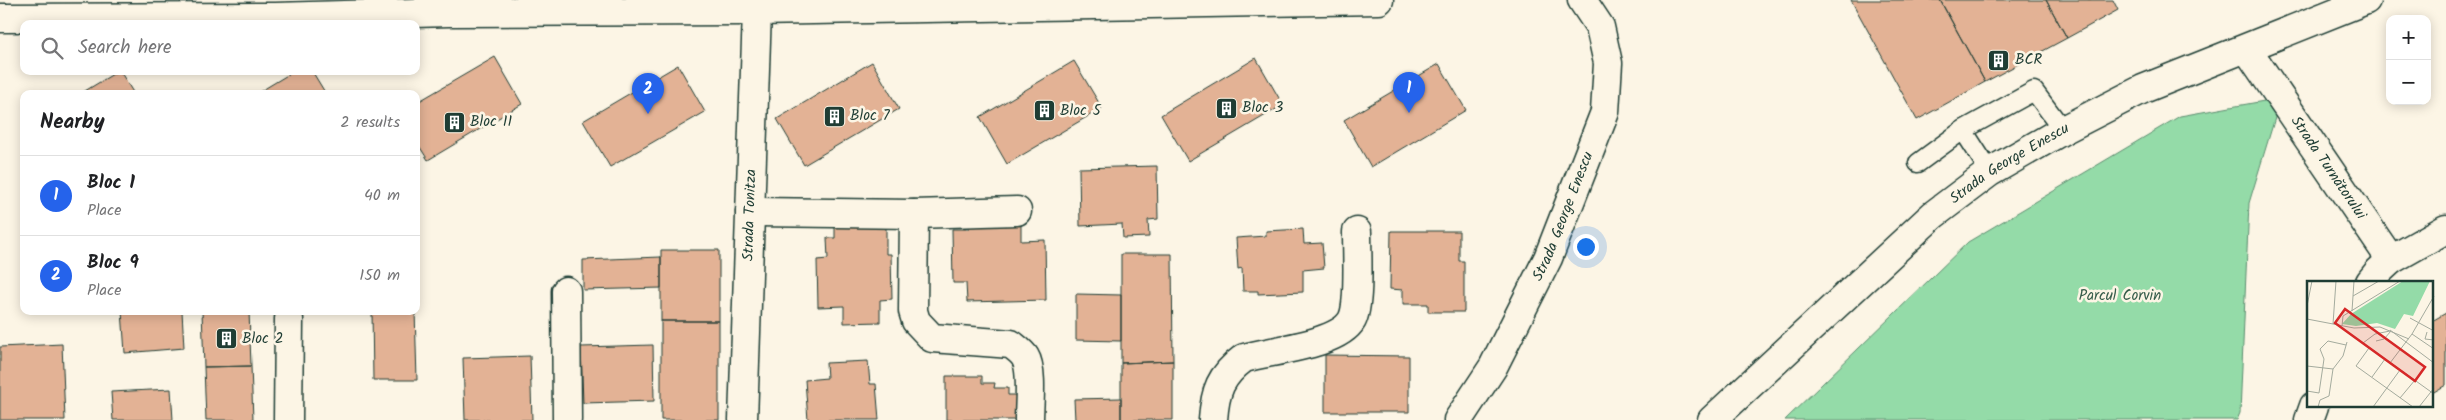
<!DOCTYPE html>
<html lang="en">
<head>
<meta charset="utf-8">
<style>
  :root { --surface:#fff; --page:#f6f6f6; --text:#202124; --muted:#757577; --line:#e0e0e0; --accent:#2563eb }
  body { margin:0; font-family:Kalam,sans-serif; background:var(--page); color:var(--text) }
  .controls { position:absolute; right:15px; top:15px; display:grid; overflow:hidden; border-radius:10px; box-shadow:0 2px 12px #0003 }
  .controls button { width:45px; height:45px; display:grid; place-items:center; padding:0; border:0; border-bottom:1px solid var(--line); background:var(--surface); color:var(--text); font:25px sans-serif }
  .you { position:absolute; left:1585px; top:246px; width:18px; height:18px; margin:-12px; border:4px solid #fff; border-radius:50%; background:#1a73e8; box-shadow:0 0 0 8px #1a73e833 }
  .badge { display:grid; place-items:center; width:32px; height:32px; border-radius:50%; background:var(--accent); color:#fff; font-size:16px; font-weight:700 }
  .pin { position:absolute; translate:-50% -41px; filter:drop-shadow(0 1px 2px #0008) }
  .pin::after { content:''; position:absolute; top:26px; width:18px; height:15px; background:inherit; clip-path:polygon(0 0,100% 0,50% 100%) }
  .list { margin:0; padding:0; list-style:none }
  h2 { display:flex; justify-content:space-between; align-items:center; height:65px; margin:0; padding:0 20px; font-size:21px }
  h2 small { font-size:16px; font-weight:400; color:var(--muted) }
  .list li { display:grid; grid-template-columns:32px 1fr auto; gap:15px; align-items:center; box-sizing:border-box; height:80px; padding:0 20px; border-top:1px solid var(--line) }
  .list b { display:block; font-size:19px; white-space:nowrap }
  .list p { margin:0; font-size:16px; white-space:nowrap; color:var(--muted) }
  .list em { font-size:16px; font-style:normal; color:var(--muted) }
  .icon { flex:none; width:28px; height:28px; fill:none; stroke:currentColor; stroke-width:2; stroke-linecap:round; stroke-linejoin:round }
  .map { position:relative; flex:none; width:2446px; height:420px; overflow:hidden }
  .search { position:absolute; background:var(--surface); box-shadow:0 2px 12px #0003; left:20px; top:20px; width:400px; height:55px; display:flex; align-items:center; gap:12px; box-sizing:border-box; padding:0 18px; border-radius:10px; color:var(--muted); font-size:19px }
  .panel { position:absolute; background:var(--surface); box-shadow:0 2px 12px #0003; left:20px; top:90px; width:400px; height:225px; border-radius:10px }
  .map>svg:first-child { display:block }
</style>
</head>
<body>
<div class="map">
<svg width="2446" height="420" viewBox="0 0 2446 420">
  <rect width="100%" height="100%" fill="#fcf5e5"/>
  <filter id="ink" filterUnits="userSpaceOnUse"><feTurbulence type="fractalNoise" baseFrequency=".02" numOctaves="2"/><feDisplacementMap in="SourceGraphic" scale="10" xChannelSelector="R" yChannelSelector="G"/><feConvolveMatrix kernelMatrix="1 2 1 2 8 2 1 2 1" color-interpolation-filters="sRGB"/></filter>
  <g filter="url(#ink)">
    <!-- green -->
    <path fill="#94dba8" stroke="#5a8c6e" d="M 2281,98 L 2249,203 L 2240,413 L 2237,420 L 1785,420 L 1968,242 L 2180,116 Z"/>
    <!-- building -->
    <path fill="#e3b295" stroke="#1f3d34" d="M 1851,0 L 1940,0 L 1985,82 L 1917,120 Z
      M 1940,0 L 2046,0 L 2067,38 L 1985,82 Z
      M 2046,0 L 2113,0 L 2118,10 L 2067,38 Z
      M 495,57 L 522,104 L 428,160 L 416,141 L 416,103 Z
      M 1256,58 L 1283,105 L 1188,161 L 1161,115 Z
      M 1074,61 L 1102,108 L 1007,164 L 980,117 Z
      M 872,62 L 899,109 L 804,165 L 777,119 Z
      M 1439,64 L 1466,110 L 1371,167 L 1344,120 Z
      M 678,65 L 705,112 L 610,167 L 583,121 Z
      M 118,71 L 120,71 L 134,94 L 80,94 Z
      M 294,71 L 312,71 L 326,94 L 256,94 Z
      M 1157,166 L 1158,219 L 1148,220 L 1149,237 L 1123,238 L 1122,224 L 1080,226 L 1079,168 Z
      M 1021,220 L 1021,241 L 1045,240 L 1046,300 L 967,302 L 966,283 L 953,283 L 952,229 L 969,229 L 969,222 Z
      M 886,225 L 886,254 L 891,254 L 892,299 L 880,300 L 880,322 L 844,323 L 844,306 L 818,307 L 817,260 L 828,259 L 827,238 L 835,238 L 835,226 Z
      M 1303,229 L 1304,244 L 1322,243 L 1324,268 L 1303,270 L 1303,292 L 1258,294 L 1258,291 L 1243,291 L 1242,268 L 1238,269 L 1236,238 L 1266,236 L 1266,231 Z
      M 1391,231 L 1459,231 L 1459,261 L 1464,261 L 1464,312 L 1428,312 L 1428,304 L 1403,304 L 1403,290 L 1390,289 Z
      M 661,250 L 719,250 L 719,321 L 661,321 Z
      M 1121,254 L 1172,254 L 1173,361 L 1121,363 Z
      M 661,257 L 661,288 L 583,290 L 583,260 Z
      M 1076,294 L 1121,295 L 1121,341 L 1076,340 Z
      M 122,311 L 182,311 L 184,348 L 125,353 Z
      M 202,311 L 249,311 L 251,366 L 204,367 Z
      M 372,311 L 415,311 L 417,380 L 373,380 Z
      M 2446,313 L 2446,385 L 2432,393 L 2432,321 Z
      M 661,321 L 719,321 L 719,420 L 661,420 Z
      M 62,344 L 65,420 L 0,420 L 0,347 Z
      M 653,345 L 654,401 L 583,403 L 581,347 Z
      M 1325,355 L 1409,356 L 1409,412 L 1325,412 Z
      M 530,356 L 532,420 L 465,420 L 463,358 Z
      M 868,361 L 870,384 L 876,384 L 879,420 L 808,420 L 805,380 L 827,378 L 826,363 Z
      M 1173,361 L 1173,420 L 1121,420 L 1121,363 Z
      M 251,366 L 253,420 L 206,420 L 204,367 Z
      M 946,376 L 982,376 L 982,383 L 995,383 L 994,388 L 1008,388 L 1008,395 L 1018,395 L 1018,420 L 946,420 Z
      M 171,389 L 173,420 L 113,420 L 111,392 Z
      M 1121,398 L 1121,420 L 1075,420 L 1074,399 Z"/>
    <g fill="none" stroke-linecap="round" stroke-linejoin="round">
      <defs>
        <path id="lane" d="M 1963,130 L 2034,91 L 2063,130
          M 1918,163 L 1963,130 L 1990,172"/>
        <g id="street">
          <path d="M 0,18 L 275,17 L 449,12 L 757,11 L 1379,0"/>
          <path id="s1" d="M 2247,49 L 2391,260 L 2378,272 L 2370,282"/>
          <path d="M 750,212 L 914,214 L 1017,211"/>
          <path d="M 914,214 L 913,311 L 916,321 L 932,338 L 1011,344 C 1016,348 1022,352 1025,357 C 1033,370 1029,405 1029,420"/>
          <path d="M 2391,260 L 2446,229"/>
          <path d="M 566,291 L 567,420"/>
          <path d="M 288,420 L 289,319"/>
          <path id="s2" d="M 743,420 L 757,11"/>
          <path d="M 1213,420 C 1215,391 1220,376 1244,358 C 1271,350 1338,345 1352,320 C 1360,305 1357,252 1357,232"/>
          <path id="s3" d="M 1458,420 L 1493,367 L 1548,258 L 1605,112 L 1608,63 L 1600,27 L 1582,0"/>
          <path d="M 2309,420 L 2314,406"/>
        </g>
        <g id="secondary">
          <path id="s4" d="M 1712,420 L 1933,215 L 1990,172 L 2063,130 L 2143,89 L 2366,0"/>
        </g>
      </defs>
      <!-- lane casing -->
      <use href="#lane" stroke="#1f3d34" stroke-width="21"/>
      <!-- street casing -->
      <use href="#street" stroke="#1f3d34" stroke-width="31"/>
      <!-- secondary casing -->
      <use href="#secondary" stroke="#1f3d34" stroke-width="31"/>
      <!-- lane -->
      <use href="#lane" stroke="#fcf5e5" stroke-width="18"/>
      <!-- street -->
      <use href="#street" stroke="#fcf5e5" stroke-width="28"/>
      <!-- secondary -->
      <use href="#secondary" stroke="#fcf5e5" stroke-width="28"/>
    </g>
  </g>
  <!-- icons -->
  <defs>
    <symbol id="building-square" viewBox="-11 -11 22 22"><rect x="-9" y="-9" width="18" height="18" rx="4" fill="#1f3d34" stroke="#fcf5e5"/><path d="M-4-6H4V6H1V3H-1V6H-4ZM-2.5-4.3h1.7v1.8h-1.7ZM.8-4.3h1.7v1.8H.8ZM-2.5-1h1.7V.8h-1.7ZM.8-1h1.7V.8H.8Z" fill="#fff"/></symbol>
  </defs>
  <g fill-rule="evenodd">
    <use href="#building-square" x="1986" y="48" width="25" height="25"/>
    <use href="#building-square" x="1214" y="96" width="25" height="25"/>
    <use href="#building-square" x="1032" y="98" width="25" height="25"/>
    <use href="#building-square" x="822" y="104" width="25" height="25"/>
    <use href="#building-square" x="442" y="110" width="25" height="25"/>
    <use href="#building-square" x="214" y="326" width="25" height="25"/>
  </g>
  <g text-anchor="middle" dominant-baseline="central" stroke-width="5" stroke-linejoin="round" paint-order="stroke">
    <!-- poi labels -->
    <g font-size="15" fill="#1f3d34" stroke="#fcf5e5" text-anchor="start">
      <text x="2015" y="60">BCR</text>
      <text x="1242" y="108">Bloc 3</text>
      <text x="1060" y="111">Bloc 5</text>
      <text x="850" y="116">Bloc 7</text>
      <text x="470" y="122">Bloc 11</text>
      <text x="242" y="339">Bloc 2</text>
    </g>
    <!-- street labels -->
    <g font-size="15" fill="#1f3d34" stroke="#fcf5e5">
      <text stroke="none"><textPath href="#s4" startOffset="394">Strada George Enescu</textPath></text>
      <text stroke="none"><textPath href="#s1" startOffset="144">Strada Turnătorului</textPath></text>
      <text stroke="none"><textPath href="#s2" startOffset="205">Strada Tonitza</textPath></text>
      <text stroke="none"><textPath href="#s3" startOffset="230">Strada George Enescu</textPath></text>
    </g>
    <!-- park labels -->
    <g font-size="15" fill="#365d4b" stroke="#fcf5e5">
      <text x="2120" y="296">Parcul Corvin</text>
    </g>
  </g>
  <!-- overview -->
  <g transform="translate(2307 281)">
    <rect width="126" height="126" fill="#fcf5e5"/>
    <path d="M 96,0 L 123,0 L 106,35 L 97,33 L 88,48 L 70,42 L 49,45 L 35,43 L 44,33 Z" fill="#94dba8"/>
    <path fill="none" stroke="#a4ab9e" stroke-width="1" d="M 46,15 L 47,0M 0,25 L 5,0M 45,30 L 46,15 L 72,0M 103,37 L 127,50M 0,38 L 47,47 L 73,46 L 102,58M 26,43 L 29,0M 35,45 L 36,35 L 93,0M 83,49 L 127,82M 83,50 L 68,53 L 56,62 L 127,113M 120,51 L 118,58 L 127,59M 105,53 L 127,68M 69,60 L 77,58 L 84,50M 62,67 L 49,85 L 106,126M 83,82 L 105,53 L 127,15M 0,85 L 26,88M 65,96 L 78,78M 0,110 L 12,112 L 17,78 L 13,68 L 21,60 L 39,64M 93,117 L 108,99M 11,126 L 13,119 L 22,115 L 26,88 L 36,75 L 40,61M 66,126 L 93,89M 112,126 L 127,107"/>
    <path fill="#d62828" fill-opacity="0.15" stroke="#d62828" stroke-width="2.5" d="M 38,28 L 118,86 L 108,100 L 28,42 Z"/>
    <rect width="126" height="126" fill="none" stroke="#1f3d34" stroke-width="2.5"/>
  </g>
</svg>
<div class="controls">
<button>+</button>
<button>−</button>
</div>
<div class="you"></div>
<div class="pin badge" style="left:1409px;top:113px">1</div>
<div class="pin badge" style="left:648px;top:114px">2</div>
<div class="search"><svg class="icon" aria-label="search" viewBox="0 0 24 24"><circle cx="10" cy="10" r="6"/><path d="M15 15l6 6"/></svg>Search here</div>
<section class="panel">
<h2>Nearby<small>2 results</small></h2>
<ul class="list">
<li><span class="badge">1</span><div><b>Bloc 1</b><p>Place</p></div><em>40 m</em></li>
<li><span class="badge">2</span><div><b>Bloc 9</b><p>Place</p></div><em>150 m</em></li>
</ul>
</section>
</div>
</body>
</html>
